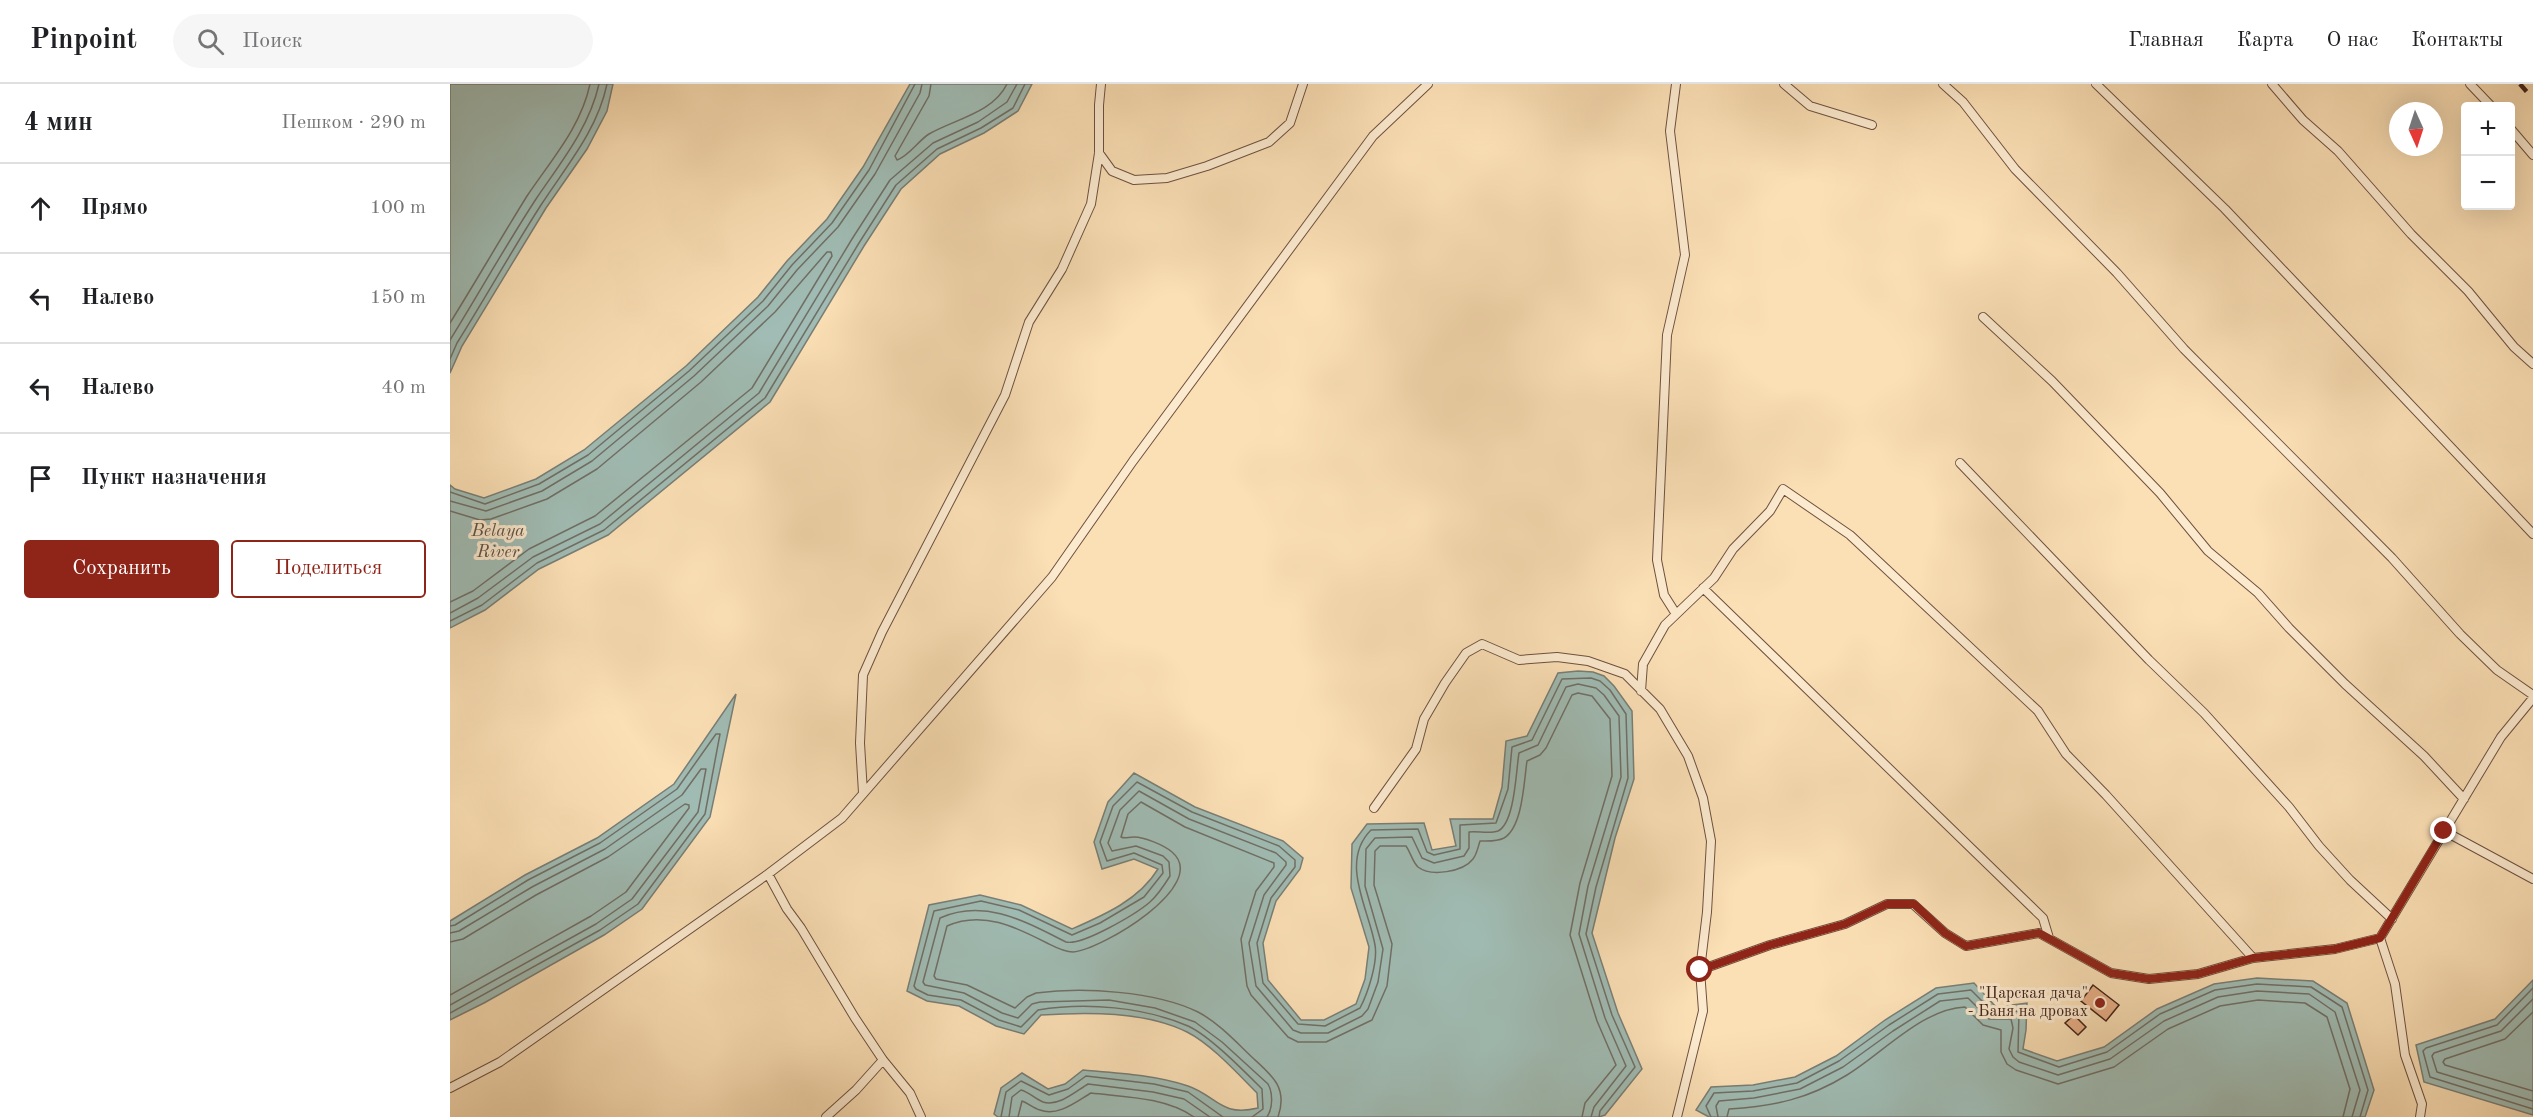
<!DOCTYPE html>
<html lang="ru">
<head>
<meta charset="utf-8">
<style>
  :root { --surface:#fff; --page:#f6f6f6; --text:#202124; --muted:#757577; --line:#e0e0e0; --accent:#8f2418 }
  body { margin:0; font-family:"Old Standard TT",serif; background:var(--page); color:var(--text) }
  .controls { position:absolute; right:18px; top:18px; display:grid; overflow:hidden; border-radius:6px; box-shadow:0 6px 24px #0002 }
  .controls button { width:54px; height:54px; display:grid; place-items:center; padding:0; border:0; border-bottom:2px solid var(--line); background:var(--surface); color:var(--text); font:30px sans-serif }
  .compass { position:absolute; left:1939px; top:18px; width:54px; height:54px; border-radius:50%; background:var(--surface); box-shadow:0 6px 24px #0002; rotate:177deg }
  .stop { position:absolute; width:18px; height:18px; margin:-14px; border:4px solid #8f2418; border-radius:50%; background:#fff }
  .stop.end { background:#8f2418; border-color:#fff; box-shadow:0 2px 6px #0008 }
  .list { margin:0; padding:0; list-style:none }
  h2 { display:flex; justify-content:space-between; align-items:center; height:78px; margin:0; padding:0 24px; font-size:26px }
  h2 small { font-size:20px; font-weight:400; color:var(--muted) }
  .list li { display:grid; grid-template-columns:39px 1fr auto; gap:18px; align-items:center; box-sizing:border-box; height:90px; padding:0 24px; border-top:2px solid var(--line) }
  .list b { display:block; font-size:22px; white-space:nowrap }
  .list em { font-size:20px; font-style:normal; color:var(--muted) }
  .actions { display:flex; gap:12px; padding:18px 24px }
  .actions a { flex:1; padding:14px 0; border:2px solid var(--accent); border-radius:6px; text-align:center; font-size:21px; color:var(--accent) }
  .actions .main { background:var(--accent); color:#fff }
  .icon { flex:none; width:33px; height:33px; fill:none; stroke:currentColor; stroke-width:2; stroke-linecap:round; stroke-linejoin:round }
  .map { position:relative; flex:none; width:2083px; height:1033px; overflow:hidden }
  header { display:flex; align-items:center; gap:36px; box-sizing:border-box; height:84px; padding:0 30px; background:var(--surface); border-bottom:2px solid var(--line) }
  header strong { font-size:28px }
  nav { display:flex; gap:33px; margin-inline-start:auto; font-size:21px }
  .search { width:420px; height:54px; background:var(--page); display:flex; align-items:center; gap:15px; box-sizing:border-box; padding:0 21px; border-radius:33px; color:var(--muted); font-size:22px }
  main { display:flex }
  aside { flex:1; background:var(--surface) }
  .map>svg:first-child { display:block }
</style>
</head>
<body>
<header>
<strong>Pinpoint</strong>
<div class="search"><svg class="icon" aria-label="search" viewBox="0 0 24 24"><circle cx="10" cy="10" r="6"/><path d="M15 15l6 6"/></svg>Поиск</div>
<nav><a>Главная</a><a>Карта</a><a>О нас</a><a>Контакты</a></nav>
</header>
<main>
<aside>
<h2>4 мин<small>Пешком · 290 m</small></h2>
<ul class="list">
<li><svg class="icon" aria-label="ahead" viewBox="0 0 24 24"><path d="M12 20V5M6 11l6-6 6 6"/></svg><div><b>Прямо</b></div><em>100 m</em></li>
<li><svg class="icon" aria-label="left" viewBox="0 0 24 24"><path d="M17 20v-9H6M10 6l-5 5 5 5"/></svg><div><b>Налево</b></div><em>150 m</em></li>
<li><svg class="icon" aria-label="left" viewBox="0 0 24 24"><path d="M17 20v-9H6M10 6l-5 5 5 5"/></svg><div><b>Налево</b></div><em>40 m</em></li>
<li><svg class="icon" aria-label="arrive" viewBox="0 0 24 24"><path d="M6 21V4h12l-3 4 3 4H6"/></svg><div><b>Пункт назначения</b></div></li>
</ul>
<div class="actions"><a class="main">Сохранить</a><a>Поделиться</a></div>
</aside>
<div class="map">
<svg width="2083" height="1033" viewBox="0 0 2083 1033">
  <rect width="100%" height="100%" fill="#fbdfb5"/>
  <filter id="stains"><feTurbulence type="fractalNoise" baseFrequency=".00333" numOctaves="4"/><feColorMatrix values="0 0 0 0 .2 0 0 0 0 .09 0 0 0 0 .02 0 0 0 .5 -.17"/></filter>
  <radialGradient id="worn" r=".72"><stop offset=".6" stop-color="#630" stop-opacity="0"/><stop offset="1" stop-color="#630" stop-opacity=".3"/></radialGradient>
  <!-- water -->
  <path fill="#a0bcb4" stroke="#797e76" stroke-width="1.5" d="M 0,0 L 163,0 L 157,27 L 137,65 L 96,124 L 12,262 L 0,289 Z
    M 460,0 L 582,0 L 568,27 L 534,49 L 490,70 L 451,105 L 414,162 L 320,318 L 158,451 L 89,485 L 35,526 L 0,544 L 0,401 L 5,405 L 34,414 L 86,395 L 134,366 L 236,282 L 308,213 L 337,177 L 377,135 L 413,83 Z
    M 1128,587 L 1143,588 L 1154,592 L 1164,602 L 1182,627 L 1184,695 L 1165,754 L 1142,849 L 1168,929 L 1192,985 L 1155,1031 L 1149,1033 L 548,1033 L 544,1030 L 551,1004 L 572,989 L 598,1005 L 615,1000 L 633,986 C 668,989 705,991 738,1002 C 767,1012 770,1033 808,1024 L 807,1009 C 788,990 761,960 737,948 C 695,927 636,928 591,931 L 574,950 L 546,942 L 509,922 L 477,917 L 457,907 L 479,821 L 530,811 L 571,821 L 622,845 C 654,831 689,816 708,785 L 684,775 L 652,785 L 644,758 L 658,718 L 684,689 L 745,723 L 833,757 L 853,774 L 850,785 L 826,817 L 813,859 L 818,896 L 851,936 L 874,936 L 906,920 L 915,895 L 919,863 L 901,804 L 902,760 L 917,740 L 974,739 L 982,766 L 1006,762 L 1000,735 L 1043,735 L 1052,703 L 1056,657 L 1077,652 L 1108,589 Z
    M 286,610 L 260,733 L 192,825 L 154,851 L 34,919 L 0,936 L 0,837 L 75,791 L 147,754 L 224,700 Z
    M 1807,894 L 1863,897 L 1897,919 L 1924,1006 L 1915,1033 L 1259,1033 L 1246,1026 L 1261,1003 L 1303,1001 L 1345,993 L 1386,972 L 1435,936 L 1486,904 L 1524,899 L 1546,923 L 1577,919 L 1576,946 L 1573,965 L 1607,977 L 1654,963 L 1707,925 L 1764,900 Z
    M 2083,896 L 2083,1031 L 1974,998 L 1966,961 L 2045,935 Z"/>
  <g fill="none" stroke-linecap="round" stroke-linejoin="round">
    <!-- shore -->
    <path stroke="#706f66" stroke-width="1.5" d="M 481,0 L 479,12 L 445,72 L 447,76 C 459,72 468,57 479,50 C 505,35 543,29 557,0
      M 0,239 C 26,197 51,154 77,112 C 101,76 131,43 140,0
      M 0,256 C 29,209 56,161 86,115 C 111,78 139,44 149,0
      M 0,275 L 7,259 C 36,213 62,166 91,121 C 117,81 147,47 157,0
      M 0,408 L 35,420 L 89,400 L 138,371 L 239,287 L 313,217 L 342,181 L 382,139 L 419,86 L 465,0
      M 0,417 L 36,427 L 92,407 L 142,377 L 244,292 L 318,222 L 347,186 L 388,143 L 425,90 L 470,9 L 472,0
      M 0,427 L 30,436 L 41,435 L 97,415 L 147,385 L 251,298 L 325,228 L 377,168 L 381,168 L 382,172 L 302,304 L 145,432 L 79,465 L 23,507 L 0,518
      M 0,529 L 28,514 L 83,473 L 150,440 L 309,309 L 402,155 L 440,96 L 483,59 L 528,38 L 557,18 L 567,0
      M 0,537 L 32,521 L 87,479 L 154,446 L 315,314 L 409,159 L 446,101 L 487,65 L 531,44 L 563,24 L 575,0
      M 0,842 L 5,841 L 78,796 L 150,759 L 227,705 L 266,650 L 270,650 L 255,730 L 188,820 L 150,846 L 0,929
      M 0,849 L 9,847 L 82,803 L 155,765 L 232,711 L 251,685 L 256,685 L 248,728 L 182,815 L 146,840 L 0,921
      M 0,858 L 13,855 L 86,811 L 158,773 L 235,720 L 239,721 L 239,724 L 176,808 L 141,832 L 0,911
      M 2083,904 L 2047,941 L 1976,964 L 1973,967 L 1980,993 L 2083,1025
      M 2083,915 L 2051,947 L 1984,969 L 1982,972 L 1987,988 L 2083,1017
      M 2083,928 L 2055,955 L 1995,975 L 1993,978 L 1995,981 L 2083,1007
      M 551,1033 L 556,1008 L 571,997 L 599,1011 L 618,1005 L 636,992 L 704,1000 L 738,1008 L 773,1033
      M 559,1033 L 562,1013 L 571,1006 C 579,1008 585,1015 593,1018 C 609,1023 626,1007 638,1000 L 703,1008 L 734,1015 L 760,1033
      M 568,1033 L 572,1017 C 578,1019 583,1024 590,1026 C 608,1033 627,1017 641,1009 C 675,1013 715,1013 744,1033
      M 802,1033 L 813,1025 L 812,1005 C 795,988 760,952 738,942 C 694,923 636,918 588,926 L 571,943 L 549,936 L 511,916 L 478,911 L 466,905 L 464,902 L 484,827 L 531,817 L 569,826 L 622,851 L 650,839 L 694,813 L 713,789 L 712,781 L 684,769 L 657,777 L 650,758 L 663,722 L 687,698 L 742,728 L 829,762 L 845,776 L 845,783 L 821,814 L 807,859 L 813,899 L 848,940 L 875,942 L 910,924 C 918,909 928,878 925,861 C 919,825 889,778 921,746 L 968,745 L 977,768 L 984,771 L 1010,765 L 1010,741 L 1046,739 L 1058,705 L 1062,663 L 1082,656 L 1112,595 L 1141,594 L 1150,597 L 1160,606 L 1176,630 L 1178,694 L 1146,803 L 1136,850 L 1162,931 L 1185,983 L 1150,1027 L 1149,1033
      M 817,1033 C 823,1024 823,1009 818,1000 L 772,958 L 745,938 L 705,924 L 659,916 L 590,918 L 582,920 L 568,934 L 552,929 L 514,909 L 475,901 L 473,898 L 490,834 C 535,814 576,838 616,858 C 632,862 686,830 700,818 C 708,811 715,800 720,792 L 719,778 L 713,772 L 686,762 L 662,767 L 658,759 L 670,726 L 689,707 L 739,735 L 826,769 L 836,778 L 836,781 L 814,811 L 799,859 L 806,902 L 843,946 L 851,949 L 878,949 L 912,932 L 918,925 L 928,898 L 933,865 L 915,802 L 916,765 L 925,754 L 962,753 L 972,774 L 984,779 L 1014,772 L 1019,764 L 1019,748 C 1028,747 1040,750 1048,747 C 1065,739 1066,686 1069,669 L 1088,661 L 1116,603 L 1128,600 L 1146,604 L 1154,611 L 1169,632 L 1171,693 L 1138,802 L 1129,850 L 1155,934 L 1176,982 L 1144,1023 L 1141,1033
      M 828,1033 C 838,1005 823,992 804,975 C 787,959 769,939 748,928 C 705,907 633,903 586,909 L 577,913 L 565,924 L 517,901 L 486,895 L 484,892 L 497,842 C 532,826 566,843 597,859 C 605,863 614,868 623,868 C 651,866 761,801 722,768 C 714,761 694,753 684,753 C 678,753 675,755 671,753 L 678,730 L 691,718 L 735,743 L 824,779 L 824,783 L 806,807 L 791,855 L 797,902 L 801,911 L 838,953 L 848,958 L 876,958 L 922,936 L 937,902 L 942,860 L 924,801 L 925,767 L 930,762 L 956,762 C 961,769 962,777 968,783 C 981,793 1013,788 1023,775 C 1027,770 1028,763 1030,757 C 1038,757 1046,758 1054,754 C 1073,743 1074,696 1077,677 L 1090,671 L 1096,664 L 1122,611 L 1128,609 L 1142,612 L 1160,635 L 1162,692 L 1130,799 L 1120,851 L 1147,937 L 1166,981 L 1135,1019 L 1132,1033
      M 1261,1033 L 1256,1022 L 1264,1009 L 1303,1007 L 1347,999 L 1389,977 L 1439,941 L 1488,910 L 1521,906 L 1543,928 L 1569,927 L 1568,968 L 1609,983 L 1657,968 L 1710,930 L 1765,906 L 1807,900 L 1861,903 L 1892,923 L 1918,1006 L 1910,1033
      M 1268,1033 L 1266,1022 L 1269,1017 L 1304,1014 L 1350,1005 L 1393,983 L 1443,947 L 1490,917 L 1518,914 L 1539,935 L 1561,935 L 1563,944 L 1559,965 L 1563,973 L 1569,978 L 1608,991 L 1660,975 L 1714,937 L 1768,913 L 1807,907 L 1859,910 L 1885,928 L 1910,1006 L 1902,1033
      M 1277,1033 L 1279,1025 C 1325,1022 1358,1015 1397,991 C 1433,969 1472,925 1515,923 L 1533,941 L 1551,946 L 1551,968 L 1557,980 L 1566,986 L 1608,1000 L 1664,983 L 1718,945 L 1770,922 L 1808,916 L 1855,919 L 1877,933 L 1900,1005 L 1893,1033"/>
  </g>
  <!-- building -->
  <path fill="#e8ae86" stroke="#3f2218" stroke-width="1.5" d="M 1643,901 L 1669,921 L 1656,937 L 1631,917 Z
    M 1624,931 L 1636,943 L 1628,951 L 1615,939 Z"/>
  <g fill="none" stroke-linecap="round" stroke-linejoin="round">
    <defs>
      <path id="service" d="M 1226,0 L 1220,47 L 1235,171 L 1217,251 L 1207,476 L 1214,511 L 1226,530
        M 1334,0 L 1360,22 L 1422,41
        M 1493,0 L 1513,18 L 1565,85 L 1667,189 L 1734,265 L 1942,474 L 2010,550 L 2047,586 L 2083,611
        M 1646,0 L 1775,125 L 2083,450
        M 1822,0 L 1853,36 L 1888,67 L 1961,150 L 2018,207 L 2064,263 L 2083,280
        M 2020,0 L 2041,22
        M 2060,44 L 2083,71
        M 649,69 L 662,87 L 684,96 L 717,94 L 757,82 L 819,58 L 840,39 L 853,0
        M 1533,233 L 1602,297 L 1710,409 L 1758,467 L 1808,509 L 1839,544 L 1895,600 L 1974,672 L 2014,715
        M 1510,379 L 1699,576 L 1754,629 L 1839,723 L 1869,762 L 1900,796 L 1942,835
        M 1253,504 L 1593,834 L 1599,854
        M 1191,607 L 1193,580 L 1215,541 L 1264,494 L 1283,465 L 1320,427 L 1333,405 L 1400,451 L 1588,627 L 1616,670 L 1656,711 L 1803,874
        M 413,709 L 410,659 L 413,591 L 432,548 L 555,311 L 579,238 L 612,185 L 641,120 L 649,69 L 649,21 L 651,0
        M 924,724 L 966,665 L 974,635 L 995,599 L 1016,569 L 1032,560 L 1069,576 L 1107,573 L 1138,577 L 1175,590 L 1210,625 L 1238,672 L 1253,714 L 1261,757 L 1257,828 L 1250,886
        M 1994,747 L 2083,795
        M 318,790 L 337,825 L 351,844 L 405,934 L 433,976 L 460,1009 L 471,1033
        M 0,1004 L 50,978 L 318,790 L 392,734 L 602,493 L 683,377 L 923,52 L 978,0
        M 376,1033 L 406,1006 L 433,976
        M 1227,1033 L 1253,927 L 1250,886 L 1320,861 L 1395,840 L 1437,820 L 1463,820 L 1495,849 L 1516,862 L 1589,849 L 1661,889 L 1699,895 L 1748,890 L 1803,874 L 1885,865 L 1930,854
        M 1970,1033 L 1972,1020 L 1955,971 L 1945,900 L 1930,854 L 2051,653 L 2083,614"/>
    </defs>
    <!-- service casing -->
    <use href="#service" stroke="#6e513f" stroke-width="10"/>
    <!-- service -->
    <use href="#service" stroke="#fceacf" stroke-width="8"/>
    <!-- rail -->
    <path stroke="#3f2218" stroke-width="4.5" stroke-dasharray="10 10" stroke-linecap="butt" d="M 2070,0 L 2083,15"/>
  </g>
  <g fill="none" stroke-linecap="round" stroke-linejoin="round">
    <!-- route -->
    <path stroke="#8f2418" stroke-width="8" d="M 1250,886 L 1320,861 L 1395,840 L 1437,820 L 1464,820 L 1495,849 L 1516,862 L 1589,849 L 1661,889 L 1699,895 L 1748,890 L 1803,874 L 1885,865 L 1930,854 L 1994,747"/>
  </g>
  <!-- markers -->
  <circle fill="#8f2418" stroke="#fceacf" stroke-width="2" cx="1650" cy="919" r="6"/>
  <g text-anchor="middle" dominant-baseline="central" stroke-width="6" stroke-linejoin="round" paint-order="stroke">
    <!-- poi labels -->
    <g font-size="16" fill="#3f2218" stroke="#fceacf" text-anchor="end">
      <text x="1638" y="910">"Царская дача"<tspan x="1638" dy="18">- Баня на дровах</tspan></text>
    </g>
    <!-- water labels -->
    <g font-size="18" font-style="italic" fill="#5c5047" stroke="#fceacf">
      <text x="48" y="447">Belaya<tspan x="48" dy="21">River</tspan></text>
    </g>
  </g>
  <rect width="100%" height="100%" filter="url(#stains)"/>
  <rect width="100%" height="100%" fill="url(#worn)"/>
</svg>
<div class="controls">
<button>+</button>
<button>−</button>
</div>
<svg class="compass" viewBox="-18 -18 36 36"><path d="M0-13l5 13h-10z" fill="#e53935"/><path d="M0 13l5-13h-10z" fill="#757577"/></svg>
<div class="stop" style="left:1250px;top:886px"></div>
<div class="stop end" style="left:1994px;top:747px"></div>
</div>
</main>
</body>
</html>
